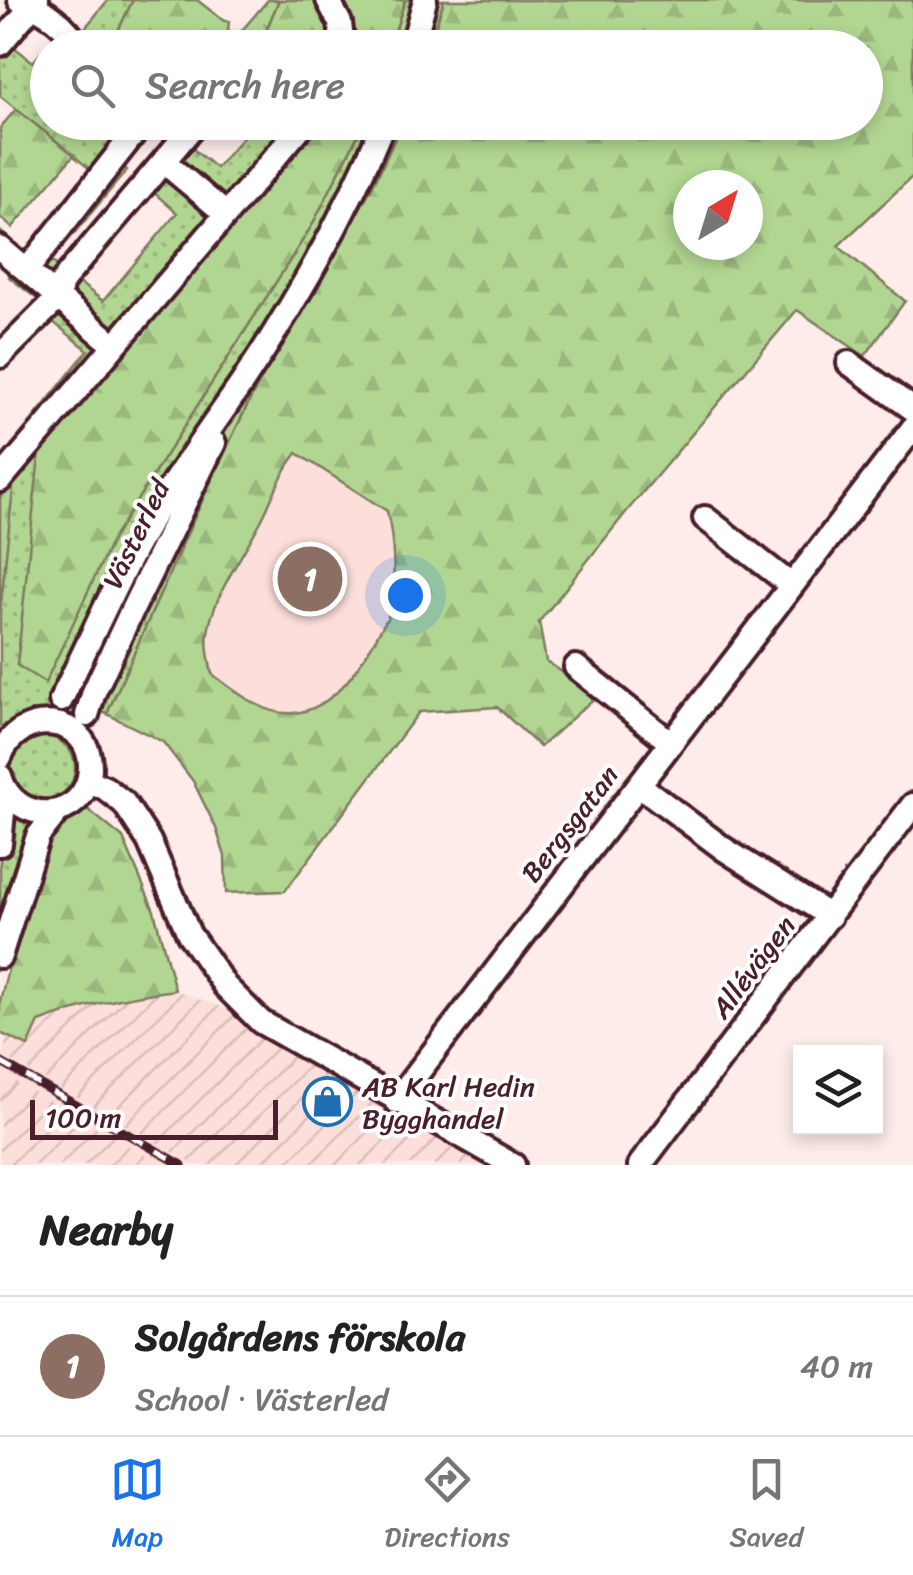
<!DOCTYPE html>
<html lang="en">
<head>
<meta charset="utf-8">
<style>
  :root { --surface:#fff; --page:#f6f6f6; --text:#222; --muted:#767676; --line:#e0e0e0; --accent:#1a73e8 }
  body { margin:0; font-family:Sriracha,sans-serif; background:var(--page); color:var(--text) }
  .controls { position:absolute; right:30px; bottom:30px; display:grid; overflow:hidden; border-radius:0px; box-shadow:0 5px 15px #0003 }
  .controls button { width:90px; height:90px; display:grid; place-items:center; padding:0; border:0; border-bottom:2px solid var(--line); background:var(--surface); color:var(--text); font:50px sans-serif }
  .compass { position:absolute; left:673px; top:170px; width:90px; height:90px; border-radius:50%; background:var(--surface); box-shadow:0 5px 15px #0003; rotate:38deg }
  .scale { position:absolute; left:30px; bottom:25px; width:248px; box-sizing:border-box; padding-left:10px; border:5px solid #4a1f2b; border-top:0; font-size:28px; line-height:35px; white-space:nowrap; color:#4a1f2b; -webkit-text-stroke:8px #fff; paint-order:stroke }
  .you { position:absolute; left:405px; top:595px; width:35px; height:35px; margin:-25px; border:8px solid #fff; border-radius:50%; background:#1a73e8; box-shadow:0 0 0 15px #1a73e833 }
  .badge { display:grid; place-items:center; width:65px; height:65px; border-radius:50%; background:var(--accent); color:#fff; font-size:32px; font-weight:700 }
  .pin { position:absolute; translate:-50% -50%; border:5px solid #fff; box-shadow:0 2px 10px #0006 }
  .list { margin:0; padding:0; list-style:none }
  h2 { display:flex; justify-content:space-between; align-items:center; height:130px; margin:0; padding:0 40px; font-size:42px }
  h2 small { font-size:32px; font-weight:400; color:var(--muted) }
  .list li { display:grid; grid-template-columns:65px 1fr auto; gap:30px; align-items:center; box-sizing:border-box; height:140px; padding:0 40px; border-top:2px solid var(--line) }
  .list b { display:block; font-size:38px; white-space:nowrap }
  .list p { margin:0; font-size:32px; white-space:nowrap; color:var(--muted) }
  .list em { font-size:32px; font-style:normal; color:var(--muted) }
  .icon { flex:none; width:55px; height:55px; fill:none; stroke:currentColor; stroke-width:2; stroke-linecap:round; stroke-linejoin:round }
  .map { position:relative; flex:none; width:913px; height:1165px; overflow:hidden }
  .search { position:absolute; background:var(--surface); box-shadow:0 5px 15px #0003; left:30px; right:30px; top:30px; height:110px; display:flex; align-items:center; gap:25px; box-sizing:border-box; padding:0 35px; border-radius:55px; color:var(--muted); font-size:38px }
  .sheet { height:270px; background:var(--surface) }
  nav { display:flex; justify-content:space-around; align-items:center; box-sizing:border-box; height:140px; border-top:2px solid var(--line); background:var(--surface); font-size:28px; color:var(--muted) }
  nav a { display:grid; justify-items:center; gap:5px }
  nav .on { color:var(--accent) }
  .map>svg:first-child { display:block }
</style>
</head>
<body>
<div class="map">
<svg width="913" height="1165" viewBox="0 0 913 1165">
  <defs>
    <pattern id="industrial-furrows" width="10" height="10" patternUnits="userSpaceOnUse" patternTransform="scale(2.5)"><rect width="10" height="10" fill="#fcdeda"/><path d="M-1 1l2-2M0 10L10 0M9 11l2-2" fill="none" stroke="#dabebb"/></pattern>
    <pattern id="grass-dots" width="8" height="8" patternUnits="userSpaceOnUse" patternTransform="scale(2.5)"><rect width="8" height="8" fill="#b1d691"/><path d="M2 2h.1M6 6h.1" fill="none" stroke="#9ab77d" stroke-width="1.8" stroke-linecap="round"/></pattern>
    <pattern id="forest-firs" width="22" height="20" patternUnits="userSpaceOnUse" patternTransform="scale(2.5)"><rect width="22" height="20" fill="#b1d691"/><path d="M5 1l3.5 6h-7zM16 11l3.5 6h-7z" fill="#9ab77d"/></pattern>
  </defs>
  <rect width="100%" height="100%" fill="#fdece9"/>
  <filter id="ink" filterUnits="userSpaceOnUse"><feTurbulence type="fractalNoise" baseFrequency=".01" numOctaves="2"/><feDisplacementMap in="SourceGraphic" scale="20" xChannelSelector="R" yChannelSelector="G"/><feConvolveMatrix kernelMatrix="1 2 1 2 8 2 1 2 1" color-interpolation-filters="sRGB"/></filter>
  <g filter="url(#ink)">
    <!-- built -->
    <path fill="#fcdeda" d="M 297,453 L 387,511 L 393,537 L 390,613 L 354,676 L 316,708 L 291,713 L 270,709 L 243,697 L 212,674 L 208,649 L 209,628 L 223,589 L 265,513 L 273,488 Z
      M 0,1054 L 196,1165 L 163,1165 L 0,1073 Z"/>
    <!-- industrial -->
    <path fill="url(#industrial-furrows)" d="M 175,990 L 261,1022 L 513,1165 L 196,1165 L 3,1056 L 7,1036 L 28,1046 L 39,1022 L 81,1006 L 123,996 Z
      M 0,1073 L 163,1165 L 0,1165 Z"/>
    <!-- grass -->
    <path fill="url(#grass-dots)" stroke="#7e7a5e" stroke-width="2.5" d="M 108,0 L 133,0 L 117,33 L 105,47 L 94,47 L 81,33 Z
      M 268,0 L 279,0 L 259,47 L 220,48 L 228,30 L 237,36 Z
      M 405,0 L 444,0 L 429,47 L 390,48 Z
      M 58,33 L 61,33 L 55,41 L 63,47 L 48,48 L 48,122 L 100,123 L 122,141 L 101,178 L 0,96 L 0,44 L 4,39 L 33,62 Z
      M 255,123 L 313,123 L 26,587 L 17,665 L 45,682 L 113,538 L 311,227 L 364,123 L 401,123 C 370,206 314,277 273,355 C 212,472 161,594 107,714 L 90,706 L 84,746 L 76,736 L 15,733 L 0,726 L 0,612 L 12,481 L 0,498 L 0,460 L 88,350 L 53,322 L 55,318 L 46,306 L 9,277 L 19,264 L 0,259 L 0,231 L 32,258 L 46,257 L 123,166 L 127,170 L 51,261 L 103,301 L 177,213 L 144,184 L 182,140 L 216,168 Z
      M11 768a32 32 0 1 1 64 0a32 32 0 1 1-64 0Z
      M 6,812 L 38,812 L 0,956 L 0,844 Z"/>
    <!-- forest -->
    <path fill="url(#forest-firs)" stroke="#7e7a5e" stroke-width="2.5" fill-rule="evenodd" d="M 133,0 L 197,0 L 224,21 L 229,21 L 227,39 L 220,47 L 135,47 L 117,33 Z
      M 279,0 L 328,0 L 343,47 L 259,48 Z
      M 342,0 L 405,0 L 390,47 L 352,47 L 351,14 Z
      M 444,0 L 913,0 L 913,176 L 838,246 L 905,301 L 865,356 L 797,310 L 627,511 L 539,622 L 546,661 L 597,696 L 540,747 L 497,707 L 419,712 L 285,891 L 226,893 L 225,856 L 216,828 L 193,781 L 163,742 L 107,714 C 161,594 212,472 273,355 C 314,277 370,206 401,123 L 866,122 L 866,48 L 429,47 ZM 688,185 L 748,185 L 748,245 L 688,245 ZM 297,453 L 387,511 C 394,541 396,579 390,611 C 388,620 380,629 376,638 C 358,669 334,709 294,713 C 264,716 235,691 212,674 C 209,659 205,643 209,627 C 218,586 246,552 264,515 C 275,492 281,473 297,453 Z
      M 16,109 L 74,155 L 12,228 L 0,217 L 0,128 Z
      M 313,123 L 364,123 L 311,227 L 113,538 L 45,683 L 17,665 L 40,446 Z
      M 14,479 L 0,612 L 0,498 Z
      M 85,807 L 123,838 L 154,911 L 175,990 C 127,996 84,1005 39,1022 L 28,1046 L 0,1033 L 0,1001 L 33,871 L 53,829 Z"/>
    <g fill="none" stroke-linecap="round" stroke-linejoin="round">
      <defs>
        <path id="minor" d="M 20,0 C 47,11 64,23 80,48
          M 328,0 L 340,23 L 343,48
          M 0,44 L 37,0
          M 412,48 L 425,0
          M 164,162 L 226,214
          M 0,248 L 114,345
          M 27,270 L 143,122
          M 0,356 L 59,297 L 61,284 L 69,273 L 197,122
          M 849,363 L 913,409
          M 0,480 L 305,122
          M 705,518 L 791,585
          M 576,667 L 671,743
          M 61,700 C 95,631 124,562 165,496 C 189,458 216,421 242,383 C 297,301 346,214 384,122
          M 87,715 L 94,692 L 133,608 L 214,443
          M 0,757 C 18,707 91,714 90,768 C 88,822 15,829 0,776
          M 88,781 L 105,788 L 124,803 L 149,841 L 189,934 L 225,986 L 261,1022 L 513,1165
          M 639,785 L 724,849 L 830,916
          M 0,844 L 5,791
          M 0,956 L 38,836 L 58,811
          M 396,1101 L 913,428
          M 640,1165 L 913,805"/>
      </defs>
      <!-- minor casing -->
      <use href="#minor" stroke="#4a1f2b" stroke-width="30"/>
      <!-- minor -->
      <use href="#minor" stroke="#fff" stroke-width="22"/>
      <defs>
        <path id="rail" d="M 0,1062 L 182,1165"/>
      </defs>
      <!-- rail casing -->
      <use href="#rail" stroke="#4a1f2b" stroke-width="9"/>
      <!-- rail -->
      <use href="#rail" stroke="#fff" stroke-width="5" stroke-dasharray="15" stroke-linecap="butt"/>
    </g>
  </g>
  <!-- icons -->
  <defs>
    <symbol id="shop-ring" viewBox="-11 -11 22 22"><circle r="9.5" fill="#fff" stroke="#1f6fb2" stroke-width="1.5"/><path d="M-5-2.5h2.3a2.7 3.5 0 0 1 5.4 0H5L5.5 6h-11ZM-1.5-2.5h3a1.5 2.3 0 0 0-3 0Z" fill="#1f6fb2"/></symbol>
  </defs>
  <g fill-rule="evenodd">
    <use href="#shop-ring" x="300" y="1074" width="55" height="55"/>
  </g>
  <g text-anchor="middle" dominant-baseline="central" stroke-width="8" stroke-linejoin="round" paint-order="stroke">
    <!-- street labels -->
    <g font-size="28" fill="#4a1f2b" stroke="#fff">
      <text transform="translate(136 534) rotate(-64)">Västerled</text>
      <text transform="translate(570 824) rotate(-52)">Bergsgatan</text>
      <text transform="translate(753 967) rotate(-53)">Allévägen</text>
    </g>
    <!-- poi labels -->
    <g font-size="28" fill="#4a1f2b" stroke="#fff" text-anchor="start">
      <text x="362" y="1086">AB Karl Hedin<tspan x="362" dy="32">Bygghandel</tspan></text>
    </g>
  </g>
</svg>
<div class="controls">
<button><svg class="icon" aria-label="layers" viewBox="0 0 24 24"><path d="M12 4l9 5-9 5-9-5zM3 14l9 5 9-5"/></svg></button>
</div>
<svg class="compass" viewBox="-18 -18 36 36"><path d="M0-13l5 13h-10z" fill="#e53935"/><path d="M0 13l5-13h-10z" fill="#767676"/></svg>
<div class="scale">100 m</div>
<div class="you"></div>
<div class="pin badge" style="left:310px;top:579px;background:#8d6e63">1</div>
<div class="search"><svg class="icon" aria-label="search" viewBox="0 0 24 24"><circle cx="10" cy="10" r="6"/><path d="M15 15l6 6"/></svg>Search here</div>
</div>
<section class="sheet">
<h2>Nearby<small></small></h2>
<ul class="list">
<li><span class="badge" style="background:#8d6e63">1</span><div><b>Solgårdens förskola</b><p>School · Västerled</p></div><em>40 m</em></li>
</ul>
</section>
<nav>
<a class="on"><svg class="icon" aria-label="map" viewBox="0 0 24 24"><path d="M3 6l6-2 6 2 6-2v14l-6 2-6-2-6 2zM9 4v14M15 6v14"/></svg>Map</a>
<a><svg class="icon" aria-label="directions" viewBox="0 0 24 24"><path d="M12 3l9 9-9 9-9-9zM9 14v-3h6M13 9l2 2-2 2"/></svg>Directions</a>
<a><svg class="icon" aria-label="saved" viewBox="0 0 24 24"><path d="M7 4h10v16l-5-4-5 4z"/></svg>Saved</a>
</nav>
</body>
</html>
